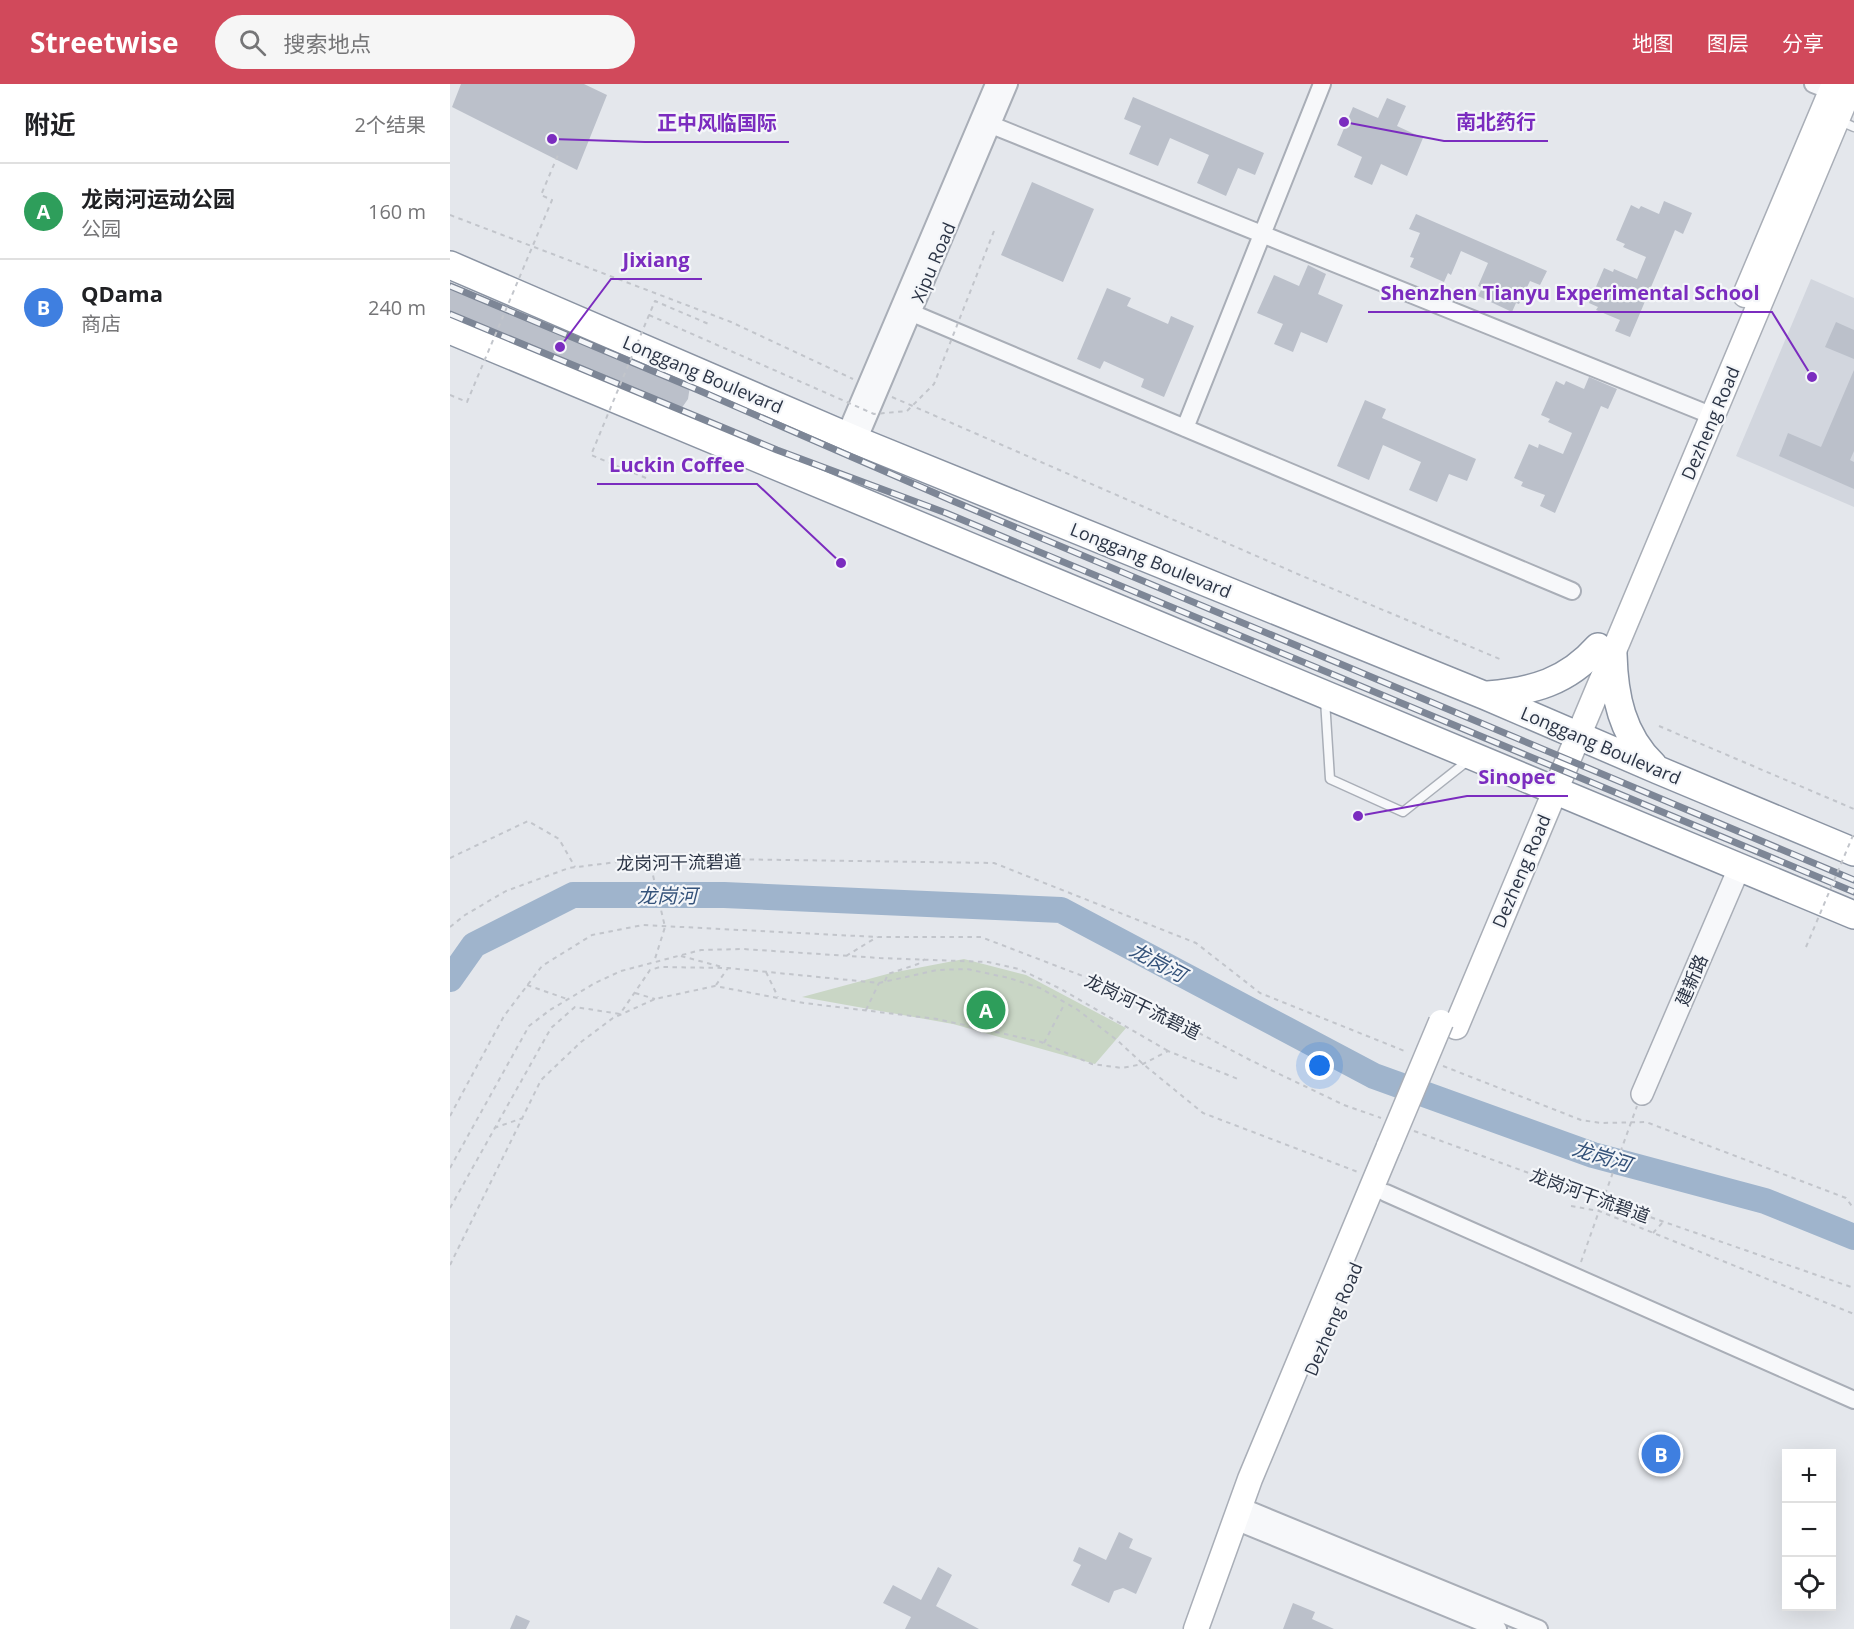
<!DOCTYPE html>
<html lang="zh">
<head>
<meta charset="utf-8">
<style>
  :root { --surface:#fff; --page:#f6f6f6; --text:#202124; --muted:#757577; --line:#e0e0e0; --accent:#d1495b }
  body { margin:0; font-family:"Open Sans","Noto Sans SC",sans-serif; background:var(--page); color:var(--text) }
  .controls { position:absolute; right:18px; bottom:18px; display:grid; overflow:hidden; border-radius:0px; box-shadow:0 6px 24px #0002 }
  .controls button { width:54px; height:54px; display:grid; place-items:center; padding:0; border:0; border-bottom:2px solid var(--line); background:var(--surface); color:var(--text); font:30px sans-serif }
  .you { position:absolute; left:870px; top:982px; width:21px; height:21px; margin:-15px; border:4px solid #fff; border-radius:50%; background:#1a73e8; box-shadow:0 0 0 9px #1a73e833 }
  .badge { display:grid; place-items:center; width:39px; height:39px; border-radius:50%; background:var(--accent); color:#fff; font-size:20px; font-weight:700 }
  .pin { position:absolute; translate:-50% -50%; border:3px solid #fff; box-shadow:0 2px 6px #0006 }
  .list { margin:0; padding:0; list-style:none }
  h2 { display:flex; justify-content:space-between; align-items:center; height:78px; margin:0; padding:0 24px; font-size:26px }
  h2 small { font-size:20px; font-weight:400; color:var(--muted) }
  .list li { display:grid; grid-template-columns:39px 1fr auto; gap:18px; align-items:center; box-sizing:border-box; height:96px; padding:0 24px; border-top:2px solid var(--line) }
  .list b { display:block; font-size:22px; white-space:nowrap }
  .list p { margin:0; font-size:20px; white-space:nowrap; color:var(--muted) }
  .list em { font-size:20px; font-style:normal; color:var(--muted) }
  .icon { flex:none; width:33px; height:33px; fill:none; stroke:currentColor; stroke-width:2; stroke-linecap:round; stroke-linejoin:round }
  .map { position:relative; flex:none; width:1404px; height:1545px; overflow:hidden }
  header { display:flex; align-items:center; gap:36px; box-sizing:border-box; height:84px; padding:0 30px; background:var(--accent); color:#fff }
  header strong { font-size:28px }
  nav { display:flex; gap:33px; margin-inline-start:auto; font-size:21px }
  .search { width:420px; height:54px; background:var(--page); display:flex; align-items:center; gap:15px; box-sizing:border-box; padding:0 21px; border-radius:33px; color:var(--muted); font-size:22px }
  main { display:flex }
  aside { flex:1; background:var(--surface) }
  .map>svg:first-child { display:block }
</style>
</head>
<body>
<header>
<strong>Streetwise</strong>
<div class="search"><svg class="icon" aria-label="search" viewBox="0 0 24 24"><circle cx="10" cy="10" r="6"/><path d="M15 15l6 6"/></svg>搜索地点</div>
<nav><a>地图</a><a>图层</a><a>分享</a></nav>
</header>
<main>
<aside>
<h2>附近<small>2个结果</small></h2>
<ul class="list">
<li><span class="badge" style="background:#2e9e5b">A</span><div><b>龙岗河运动公园</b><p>公园</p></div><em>160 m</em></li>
<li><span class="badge" style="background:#3f7fe0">B</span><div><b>QDama</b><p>商店</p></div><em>240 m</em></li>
</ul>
</aside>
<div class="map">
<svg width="1404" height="1545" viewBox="0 0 1404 1545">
  <rect width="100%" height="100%" fill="#e4e7ec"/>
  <!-- built -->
  <path fill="#d2d6de" d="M 1361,195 L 1404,214 L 1404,423 L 1286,372 Z"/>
  <!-- green -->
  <path fill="#c9d6c5" d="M 514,875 L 576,891 L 676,944 L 645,980 L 503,940 L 352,913 L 441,889 Z"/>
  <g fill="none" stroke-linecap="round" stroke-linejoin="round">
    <!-- river -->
    <path stroke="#9fb4cc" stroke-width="26" d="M 0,895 L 24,861 L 123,811 L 274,811 L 611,826 L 924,992 L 1143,1071 L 1315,1117 L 1404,1153"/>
  </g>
  <!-- building -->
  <path fill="#bbc0ca" d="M 11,0 L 134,0 L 157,11 L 127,86 L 2,23 Z
    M 683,13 L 814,69 L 805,91 L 788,84 L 776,112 L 747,99 L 759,71 L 720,54 L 708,82 L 679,70 L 691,42 L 674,35 Z
    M 937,14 L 956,22 L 947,42 L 973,54 L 957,92 L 931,80 L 922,101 L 904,93 L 912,73 L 887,61 L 903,23 L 928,34 Z
    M 582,98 L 644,125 L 613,198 L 551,171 Z
    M 1214,117 L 1242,129 L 1233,150 L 1225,146 L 1180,253 L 1165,247 L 1170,236 L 1146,226 L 1148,223 L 1139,219 L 1154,184 L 1163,188 L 1164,185 L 1187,195 L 1196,173 L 1173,163 L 1175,160 L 1166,156 L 1181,121 L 1189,125 L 1191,122 L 1209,130 Z
    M 966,130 L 1097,187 L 1090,201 L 1080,197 L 1069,220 L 1066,219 L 1062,228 L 1028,212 L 1032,204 L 1028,202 L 1038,179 L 1011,167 L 1001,191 L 998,189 L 994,198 L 960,183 L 964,174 L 960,173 L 970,149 L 959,145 Z
    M 858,181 L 876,190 L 868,210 L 893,221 L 877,259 L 851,248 L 843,268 L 824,260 L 833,240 L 807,229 L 824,191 L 849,202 Z
    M 0,198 L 240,302 L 238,315 L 231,325 L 6,231 L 0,231 Z
    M 657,204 L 681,214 L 677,222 L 718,240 L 721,232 L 744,242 L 714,313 L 691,303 L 694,295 L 654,277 L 650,285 L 627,275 Z
    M 1386,238 L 1404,246 L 1404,275 L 1375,263 Z
    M 1404,286 L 1404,367 L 1400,376 L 1404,378 L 1404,405 L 1329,372 L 1338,349 L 1371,363 Z
    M 1139,293 L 1167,305 L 1158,325 L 1151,322 L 1105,429 L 1090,422 L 1095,411 L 1071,402 L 1073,398 L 1064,394 L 1079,360 L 1088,364 L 1089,360 L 1113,370 L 1122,349 L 1098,338 L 1100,335 L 1091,331 L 1106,297 L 1114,301 L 1116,297 L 1134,305 Z
    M 915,316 L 936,325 L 932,334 L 1026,375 L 1017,397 L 999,390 L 987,418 L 959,406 L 971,378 L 933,361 L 919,396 L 887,382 Z
    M 669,1448 L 683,1455 L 679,1464 L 702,1474 L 686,1510 L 673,1504 L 664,1507 L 659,1519 L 621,1501 L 631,1481 L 623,1477 L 629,1463 L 656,1476 Z
    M 488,1483 L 502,1491 L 486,1522 L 529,1545 L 455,1545 L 461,1533 L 433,1519 L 443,1501 L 471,1516 Z
    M 843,1519 L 865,1528 L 862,1535 L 884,1545 L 833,1545 Z
    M 66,1531 L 80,1537 L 76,1545 L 60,1545 Z"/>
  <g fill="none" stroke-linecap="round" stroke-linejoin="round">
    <defs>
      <path id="service" d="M 1388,36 L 1404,43
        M 875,616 L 880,695 L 953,728 L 1020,675"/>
      <path id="minor" d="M 1363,0 L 1381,7
        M 529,36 L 1263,332
        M 462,229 L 1122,507
        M 735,344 L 872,0
        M 395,351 L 544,0
        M 408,357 L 559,0
        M 936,1109 L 1404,1316
        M 790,1422 L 1089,1545
        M 785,1437 L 1048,1545"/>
      <path id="tertiary" d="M 1192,1010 L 1290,782"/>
      <path id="secondary" d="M 1295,211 L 1384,0
        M 1006,943 L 1402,0
        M 746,1545 L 800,1395 L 939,1062"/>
      <path id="trunk" d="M 0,181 L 408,357 L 1036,612 L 1208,686 L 1404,768
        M 0,246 L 1404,831
        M 1163,570 C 1164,612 1172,651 1203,681
        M 1038,611 C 1083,607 1117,598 1148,563"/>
    </defs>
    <!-- service casing -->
    <use href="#service" stroke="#a9aeb7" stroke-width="11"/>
    <!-- minor casing -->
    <use href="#minor" stroke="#a9aeb7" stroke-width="20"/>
    <!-- tertiary casing -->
    <use href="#tertiary" stroke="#a9aeb7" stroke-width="24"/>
    <!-- secondary casing -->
    <use href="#secondary" stroke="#a9aeb7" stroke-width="27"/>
    <!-- trunk casing -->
    <use href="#trunk" stroke="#8b94a3" stroke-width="30"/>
    <!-- path -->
    <path stroke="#c2c5cb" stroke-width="2" stroke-dasharray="4.5 4.5" stroke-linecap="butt" d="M 0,131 L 281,238 L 403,295
      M 442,313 L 850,491 L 1052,576
      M 1209,642 L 1404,725
      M 0,774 L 78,737 L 109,755 L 125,783
      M 199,774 L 215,843 L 204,878
      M 0,843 L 15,831 L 56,807 L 119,784 L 199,774 L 544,779 L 746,859 L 810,909 L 957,968
      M 231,872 L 272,883
      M 396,872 L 427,853
      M 316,888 L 328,913
      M 435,897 L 438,890 L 468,880 L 475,875
      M 77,901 L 117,915
      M 266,901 L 278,884
      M 185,909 L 205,915
      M 416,926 L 429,899
      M 594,959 L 615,919
      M 993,982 L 1131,1036 L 1151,1039 L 1196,1038 L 1396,1114 L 1404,1125
      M 0,1032 L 54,932 L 92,882 L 142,851 L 193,841 L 427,853 L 531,853 L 664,904 L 800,976 L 894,1021 L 931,1034
      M 44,1044 L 73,1034
      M 964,1047 L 1177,1125 L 1404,1204
      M 0,1084 L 79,942 L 100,926 L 145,899 L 171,887 L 251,866 L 293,865 L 430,874 L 538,878 L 569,885 L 611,905 L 718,967
      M 1121,1122 L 1149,1127 L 1404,1230
      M 0,1124 L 101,944 L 125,923 L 170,930 L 200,886 L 210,883 L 278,884 L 429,899 L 487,886 L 517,885 L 559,894 L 590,904 L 628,926 L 668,957 L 693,980 L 753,1029 L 908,1088
      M 1203,1149 L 1213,1138
      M 1131,1178 L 1149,1127
      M 0,1181 L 91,996 L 131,958 L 163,934 L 205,915 L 265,902 L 354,919 L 487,935 L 591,958 L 642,980 L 672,984 L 693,980 L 718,967 L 788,995"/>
    <!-- service -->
    <use href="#service" stroke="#f7f8fa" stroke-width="8"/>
    <!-- minor -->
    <use href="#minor" stroke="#f7f8fa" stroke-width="16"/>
    <!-- tertiary -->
    <use href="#tertiary" stroke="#f7f8fa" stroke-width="21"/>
    <!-- secondary -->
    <use href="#secondary" stroke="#fff" stroke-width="24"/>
    <!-- trunk -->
    <use href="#trunk" stroke="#fff" stroke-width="27"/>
    <defs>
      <path id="rail" d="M 0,202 L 248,306 L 503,417 L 1404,796
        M 0,230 L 327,366 L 496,429 L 1404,808"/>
    </defs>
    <!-- rail casing -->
    <use href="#rail" stroke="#7d8696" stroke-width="7"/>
    <!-- rail -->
    <use href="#rail" stroke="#f4f6f9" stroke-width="4.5" stroke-dasharray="14" stroke-linecap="butt"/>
    <defs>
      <path id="secondary-bridge" d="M 939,1062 L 991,938"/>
    </defs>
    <!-- secondary-bridge casing -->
    <use href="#secondary-bridge" stroke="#a9aeb7" stroke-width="27" stroke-linecap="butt"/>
    <!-- path-bridge -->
    <path stroke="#c2c5cb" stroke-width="2" stroke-dasharray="4.5 4.5" stroke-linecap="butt" d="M 199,231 L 424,330 L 457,327 L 484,300 L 544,147
      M 0,311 L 17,318 L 102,116 L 91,111 L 108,71
      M 196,394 L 141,371 L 199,231 L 205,217 L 261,241
      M 1356,863 L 1404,749
      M 1149,1127 L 1187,1022"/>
    <!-- secondary-bridge -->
    <use href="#secondary-bridge" stroke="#fff" stroke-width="24"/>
  </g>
  <g text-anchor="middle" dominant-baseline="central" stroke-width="4.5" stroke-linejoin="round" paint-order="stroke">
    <!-- street labels -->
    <g font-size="18" fill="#2b3445" stroke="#f4f6f9">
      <text transform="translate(483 178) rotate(-67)">Xipu Road</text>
      <text transform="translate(253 290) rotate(23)">Longgang Boulevard</text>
      <text transform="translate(1260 339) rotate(-67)">Dezheng Road</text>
      <text transform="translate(701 476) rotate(22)">Longgang Boulevard</text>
      <text transform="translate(1151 661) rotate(23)">Longgang Boulevard</text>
      <text transform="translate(229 778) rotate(-1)">龙岗河干流碧道</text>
      <text transform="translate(1071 787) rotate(-67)">Dezheng Road</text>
      <text transform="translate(1241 896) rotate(-67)">建新路</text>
      <text transform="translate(693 922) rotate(26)">龙岗河干流碧道</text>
      <text transform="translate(1140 1111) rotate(20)">龙岗河干流碧道</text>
      <text transform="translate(883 1235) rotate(-67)">Dezheng Road</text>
    </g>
    <!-- water labels -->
    <g font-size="20" font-style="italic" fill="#34527a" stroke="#f4f6f9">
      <text x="217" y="811">龙岗河</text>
      <text transform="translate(708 878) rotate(28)">龙岗河</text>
      <text transform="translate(1152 1072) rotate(17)">龙岗河</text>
    </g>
  </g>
  <!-- callouts -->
  <path fill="none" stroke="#7b2cbf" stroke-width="2" d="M894 38L994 57H1098M102 55L195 58H339M110 263L161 195H252M1362 293L1322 228H918M391 479L307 400H147M908 732L1017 712H1118"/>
  <g fill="#7b2cbf" stroke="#f4f6f9" stroke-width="2">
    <circle cx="894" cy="38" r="6"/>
    <circle cx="102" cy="55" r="6"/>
    <circle cx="110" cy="263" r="6"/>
    <circle cx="1362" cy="293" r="6"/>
    <circle cx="391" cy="479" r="6"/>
    <circle cx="908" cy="732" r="6"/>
  </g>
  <g font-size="20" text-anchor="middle" font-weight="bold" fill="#7b2cbf" stroke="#f4f6f9" stroke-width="4.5" stroke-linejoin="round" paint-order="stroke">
    <text x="1046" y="45">南北药行</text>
    <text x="267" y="46">正中风临国际</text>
    <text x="206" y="183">Jixiang</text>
    <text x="1120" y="216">Shenzhen Tianyu Experimental School</text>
    <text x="227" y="388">Luckin Coffee</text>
    <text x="1067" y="700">Sinopec</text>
  </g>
</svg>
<div class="controls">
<button>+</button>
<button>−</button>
<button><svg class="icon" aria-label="locate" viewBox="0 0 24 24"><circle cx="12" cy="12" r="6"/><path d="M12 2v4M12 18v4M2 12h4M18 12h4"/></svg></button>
</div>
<div class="you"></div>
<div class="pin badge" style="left:536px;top:926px;background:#2e9e5b">A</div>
<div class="pin badge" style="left:1211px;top:1370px;background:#3f7fe0">B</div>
</div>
</main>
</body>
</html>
